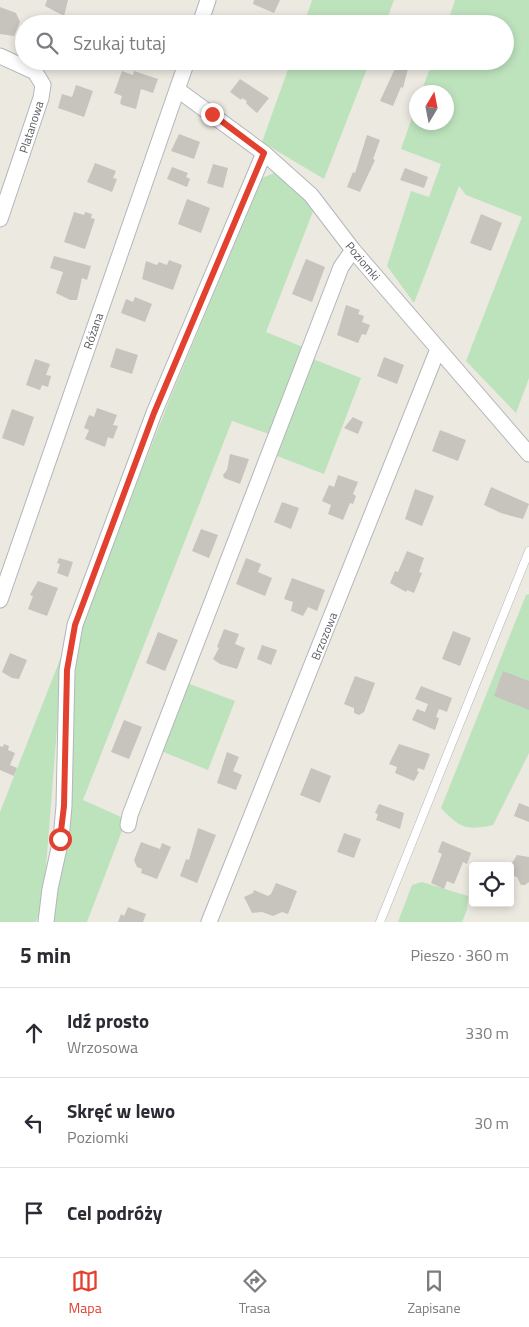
<!DOCTYPE html>
<html lang="pl">
<head>
<meta charset="utf-8">
<style>
  :root { --surface:#fff; --page:#f7f7f7; --text:#2b2b33; --muted:#7c7c81; --line:#e1e1e2; --accent:#e2412f }
  body { margin:0; font-family:"Titillium Web",sans-serif; background:var(--page); color:var(--text) }
  .controls { position:absolute; right:15px; bottom:15px; display:grid; overflow:hidden; border-radius:5px; box-shadow:0 2px 8px #0003 }
  .controls button { width:45px; height:45px; display:grid; place-items:center; padding:0; border:0; border-bottom:1px solid var(--line); background:var(--surface); color:var(--text); font:25px sans-serif }
  .compass { position:absolute; left:409px; top:85px; width:45px; height:45px; border-radius:50%; background:var(--surface); box-shadow:0 2px 8px #0003; rotate:10deg }
  .stop { position:absolute; width:15px; height:15px; margin:-11px; border:4px solid #e2412f; border-radius:50%; background:#fff }
  .stop.end { background:#e2412f; border-color:#fff; box-shadow:0 1px 5px #0008 }
  .list { margin:0; padding:0; list-style:none }
  h2 { display:flex; justify-content:space-between; align-items:center; height:65px; margin:0; padding:0 20px; font-size:21px }
  h2 small { font-size:16px; font-weight:400; color:var(--muted) }
  .list li { display:grid; grid-template-columns:32px 1fr auto; gap:15px; align-items:center; box-sizing:border-box; height:90px; padding:0 20px; border-top:1px solid var(--line) }
  .list b { display:block; font-size:19px; white-space:nowrap }
  .list p { margin:0; font-size:16px; white-space:nowrap; color:var(--muted) }
  .list em { font-size:16px; font-style:normal; color:var(--muted) }
  .icon { flex:none; width:28px; height:28px; fill:none; stroke:currentColor; stroke-width:2; stroke-linecap:round; stroke-linejoin:round }
  .map { position:relative; flex:none; width:529px; height:922px; overflow:hidden }
  .search { position:absolute; background:var(--surface); box-shadow:0 2px 8px #0003; left:15px; right:15px; top:15px; height:55px; display:flex; align-items:center; gap:12px; box-sizing:border-box; padding:0 18px; border-radius:28px; color:var(--muted); font-size:19px }
  .sheet { height:335px; background:var(--surface) }
  nav { display:flex; justify-content:space-around; align-items:center; box-sizing:border-box; height:70px; border-top:1px solid var(--line); background:var(--surface); font-size:14px; color:var(--muted) }
  nav a { display:grid; justify-items:center; gap:2px }
  nav .on { color:var(--accent) }
  .map>svg:first-child { display:block }
</style>
</head>
<body>
<div class="map">
<svg width="529" height="922" viewBox="0 0 529 922">
  <rect width="100%" height="100%" fill="#ebe9e0"/>
  <!-- green -->
  <path fill="#bde3bd" d="M 312,0 L 394,0 L 385,24 L 304,24 Z
    M 455,0 L 529,0 L 529,378 L 516,413 L 466,361 L 522,217 L 466,195 L 459,186 L 414,303 L 387,266 L 411,191 L 429,197 L 441,164 L 401,149 L 416,106 L 416,122 L 446,122 L 446,92 L 421,92 L 433,61 L 505,61 L 505,24 L 447,24 Z
    M 291,61 L 370,61 L 324,179 L 262,142 Z
    M 274,173 L 296,190 L 314,209 L 266,332 L 303,347 L 269,434 L 232,421 L 83,800 L 121,817 L 125,823 L 87,922 L 49,922 L 80,627 L 169,401 L 262,178 Z
    M 313,359 L 361,378 L 324,474 L 277,456 L 277,449 Z
    M 529,594 L 529,753 L 493,825 C 466,831 460,828 441,808 L 526,595 Z
    M 63,652 L 43,905 L 36,922 L 0,922 L 0,812 Z
    M 187,683 L 235,701 L 208,770 L 161,751 Z
    M 422,882 L 468,896 L 467,910 L 462,922 L 398,922 L 412,885 Z"/>
  <!-- building -->
  <path fill="#c6c4bd" d="M 47,0 L 68,0 L 64,16 L 45,6 Z
    M 254,0 L 280,0 L 274,13 L 253,4 Z
    M 0,7 L 16,13 L 20,22 L 14,36 L 0,34 Z
    M 395,61 L 410,61 L 403,88 L 401,87 L 393,106 L 380,101 L 397,64 Z
    M 122,71 L 133,75 L 134,71 L 158,79 L 153,93 L 141,89 L 136,109 L 122,105 L 120,103 L 122,96 L 114,93 Z
    M 240,79 L 269,98 L 257,113 L 250,107 L 246,103 L 247,101 L 242,98 L 241,100 L 230,92 Z
    M 76,85 L 93,91 L 84,117 L 58,108 L 62,94 L 72,97 Z
    M 179,134 L 200,142 L 194,159 L 171,151 Z
    M 367,135 L 380,140 L 373,159 L 375,160 L 360,192 L 347,187 L 353,172 L 355,173 Z
    M 95,163 L 116,171 L 113,178 L 117,179 L 112,192 L 87,182 Z
    M 213,164 L 228,168 L 223,188 L 207,183 Z
    M 172,167 L 188,173 L 186,177 L 190,179 L 187,187 L 167,179 Z
    M 405,168 L 428,177 L 424,188 L 400,180 Z
    M 187,199 L 210,208 L 201,233 L 178,224 Z
    M 74,212 L 84,215 L 85,212 L 92,214 L 91,218 L 95,219 L 85,249 L 64,242 Z
    M 481,214 L 502,223 L 491,251 L 470,243 Z
    M 54,256 L 91,266 L 87,280 L 82,278 L 77,300 L 70,300 L 56,293 L 63,272 L 50,268 Z
    M 306,259 L 325,267 L 312,302 L 292,294 Z
    M 169,260 L 182,265 L 173,290 L 142,279 L 146,261 L 157,265 L 159,262 L 167,265 Z
    M 135,297 L 152,304 L 145,322 L 121,313 L 126,299 L 133,302 Z
    M 346,305 L 360,310 L 358,314 L 364,316 L 362,322 L 370,325 L 366,335 L 362,334 L 358,343 L 337,335 Z
    M 116,348 L 138,355 L 132,374 L 110,367 Z
    M 384,357 L 404,365 L 397,384 L 377,376 Z
    M 35,359 L 50,364 L 46,375 L 51,376 L 48,387 L 42,385 L 40,390 L 26,385 Z
    M 97,408 L 117,415 L 113,425 L 118,426 L 113,439 L 108,437 L 105,447 L 85,439 L 89,430 L 84,428 L 89,415 L 94,417 Z
    M 12,409 L 34,417 L 24,446 L 2,438 Z
    M 353,417 L 363,422 L 358,434 L 344,428 Z
    M 440,430 L 466,440 L 458,461 L 432,451 Z
    M 230,454 L 249,459 L 240,484 L 224,478 L 223,475 L 227,470 Z
    M 338,475 L 358,482 L 353,494 L 356,496 L 353,504 L 350,503 L 343,520 L 328,514 L 331,505 L 322,501 L 329,485 L 334,487 Z
    M 491,487 L 529,504 L 523,519 L 501,513 L 484,505 Z
    M 415,489 L 434,496 L 422,526 L 405,519 Z
    M 282,502 L 299,508 L 291,529 L 274,522 Z
    M 201,529 L 218,535 L 209,558 L 192,551 Z
    M 407,551 L 424,558 L 419,572 L 422,573 L 414,593 L 407,590 L 406,592 L 390,583 L 395,571 L 398,572 Z
    M 59,558 L 73,562 L 68,577 L 57,573 L 60,564 L 57,563 Z
    M 246,558 L 261,564 L 258,572 L 272,578 L 265,596 L 236,584 Z
    M 292,578 L 325,590 L 317,611 L 308,607 L 303,616 L 291,611 L 293,602 L 284,599 Z
    M 38,581 L 58,588 L 47,616 L 28,609 L 33,596 L 30,595 Z
    M 224,629 L 239,634 L 235,644 L 245,648 L 237,669 L 220,664 L 213,659 L 219,648 L 217,647 Z
    M 453,631 L 471,638 L 460,666 L 442,659 Z
    M 158,632 L 178,640 L 165,671 L 146,663 Z
    M 262,645 L 277,650 L 271,665 L 257,659 Z
    M 10,653 L 27,660 L 19,679 L 12,678 L 2,672 Z
    M 503,671 L 529,681 L 529,710 L 494,696 Z
    M 355,676 L 375,683 L 364,712 L 359,715 L 354,713 L 354,708 L 344,704 Z
    M 421,686 L 452,698 L 447,712 L 439,709 L 436,717 L 439,718 L 435,730 L 412,720 L 417,709 L 425,712 L 428,704 L 415,699 Z
    M 124,720 L 142,727 L 129,759 L 111,752 Z
    M 4,744 L 9,746 L 8,750 L 15,753 L 10,765 L 17,768 L 14,776 L 0,770 L 0,746 L 3,747 Z
    M 399,744 L 430,754 L 424,770 L 418,768 L 417,771 L 419,772 L 414,781 L 395,773 L 397,767 L 389,764 Z
    M 227,752 L 239,757 L 233,771 L 242,775 L 236,790 L 217,783 Z
    M 311,768 L 331,776 L 320,803 L 300,795 Z
    M 519,803 L 529,807 L 529,822 L 514,816 Z
    M 379,804 L 404,813 L 400,829 L 376,820 L 378,814 L 375,813 Z
    M 198,828 L 216,835 L 197,883 L 180,876 L 186,859 L 189,860 Z
    M 344,833 L 361,839 L 354,858 L 337,852 Z
    M 442,841 L 471,853 L 467,864 L 463,862 L 454,884 L 447,881 L 444,889 L 431,883 L 442,854 L 438,852 Z
    M 141,842 L 160,849 L 162,843 L 171,847 L 157,879 L 141,873 L 142,869 L 137,867 L 134,860 Z
    M 517,855 L 529,857 L 529,882 L 525,885 L 521,885 L 517,877 L 510,875 L 510,866 Z
    M 276,883 L 297,891 L 288,914 L 282,912 L 273,916 L 262,912 L 252,913 L 244,897 L 253,893 L 254,890 L 268,896 L 271,894 Z
    M 128,907 L 146,914 L 143,922 L 118,922 L 121,914 L 124,916 Z"/>
  <g fill="none" stroke-linecap="round" stroke-linejoin="round">
    <defs>
      <path id="service" d="M 380,922 L 529,551"/>
      <path id="minor" d="M 200,24 L 208,0
        M 0,56 L 35,72 L 43,85 L 41,98 L 0,219
        M 178,90 L 264,153 L 311,195 L 353,250 L 529,454
        M 0,600 L 187,61
        M 128,825 L 130,815 L 341,267 L 353,250
        M 46,922 L 50,889 L 61,839 L 64,806 L 67,670 L 75,625 L 154,413 L 264,153
        M 209,922 L 438,349"/>
    </defs>
    <!-- service casing -->
    <use href="#service" stroke="#b3b6bb" stroke-width="9"/>
    <!-- minor casing -->
    <use href="#minor" stroke="#b3b6bb" stroke-width="17"/>
    <!-- service -->
    <use href="#service" stroke="#fff" stroke-width="8"/>
    <!-- minor -->
    <use href="#minor" stroke="#fff" stroke-width="15"/>
  </g>
  <g fill="none" stroke-linecap="round" stroke-linejoin="round">
    <!-- route -->
    <path stroke="#e2412f" stroke-width="6" d="M 60,839 L 64,806 L 67,670 L 75,625 L 154,413 L 264,153 L 212,114"/>
  </g>
  <g text-anchor="middle" dominant-baseline="central" stroke-width="4" stroke-linejoin="round" paint-order="stroke">
    <!-- street labels -->
    <g font-size="12" fill="#595c61" stroke="#fff">
      <text transform="translate(31 127) rotate(-72)">Platanowa</text>
      <text transform="translate(363 261) rotate(50)">Poziomki</text>
      <text transform="translate(93 331) rotate(-71)">Różana</text>
      <text transform="translate(324 636) rotate(-68)">Brzozowa</text>
    </g>
  </g>
</svg>
<div class="controls">
<button><svg class="icon" aria-label="locate" viewBox="0 0 24 24"><circle cx="12" cy="12" r="6"/><path d="M12 2v4M12 18v4M2 12h4M18 12h4"/></svg></button>
</div>
<svg class="compass" viewBox="-18 -18 36 36"><path d="M0-13l5 13h-10z" fill="#e53935"/><path d="M0 13l5-13h-10z" fill="#7c7c81"/></svg>
<div class="stop" style="left:60px;top:839px"></div>
<div class="stop end" style="left:212px;top:114px"></div>
<div class="search"><svg class="icon" aria-label="search" viewBox="0 0 24 24"><circle cx="10" cy="10" r="6"/><path d="M15 15l6 6"/></svg>Szukaj tutaj</div>
</div>
<section class="sheet">
<h2>5 min<small>Pieszo · 360 m</small></h2>
<ul class="list">
<li><svg class="icon" aria-label="ahead" viewBox="0 0 24 24"><path d="M12 20V5M6 11l6-6 6 6"/></svg><div><b>Idź prosto</b><p>Wrzosowa</p></div><em>330 m</em></li>
<li><svg class="icon" aria-label="left" viewBox="0 0 24 24"><path d="M17 20v-9H6M10 6l-5 5 5 5"/></svg><div><b>Skręć w lewo</b><p>Poziomki</p></div><em>30 m</em></li>
<li><svg class="icon" aria-label="arrive" viewBox="0 0 24 24"><path d="M6 21V4h12l-3 4 3 4H6"/></svg><div><b>Cel podróży</b></div></li>
</ul>
</section>
<nav>
<a class="on"><svg class="icon" aria-label="map" viewBox="0 0 24 24"><path d="M3 6l6-2 6 2 6-2v14l-6 2-6-2-6 2zM9 4v14M15 6v14"/></svg>Mapa</a>
<a><svg class="icon" aria-label="directions" viewBox="0 0 24 24"><path d="M12 3l9 9-9 9-9-9zM9 14v-3h6M13 9l2 2-2 2"/></svg>Trasa</a>
<a><svg class="icon" aria-label="saved" viewBox="0 0 24 24"><path d="M7 4h10v16l-5-4-5 4z"/></svg>Zapisane</a>
</nav>
</body>
</html>
